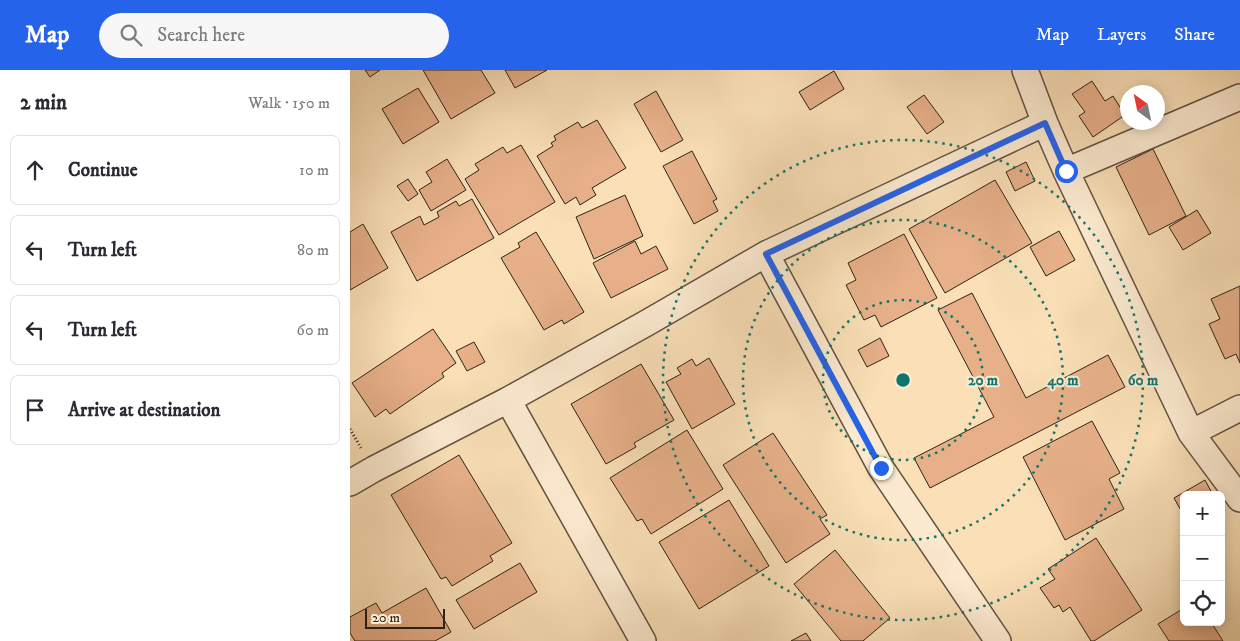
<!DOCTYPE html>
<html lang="en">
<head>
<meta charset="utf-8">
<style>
  :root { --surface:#fff; --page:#f7f7f7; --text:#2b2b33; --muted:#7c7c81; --line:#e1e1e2; --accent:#2563eb }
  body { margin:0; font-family:"IM FELL DW Pica",serif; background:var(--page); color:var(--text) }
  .controls { position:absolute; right:15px; bottom:15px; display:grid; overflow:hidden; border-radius:8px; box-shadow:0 2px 12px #0003 }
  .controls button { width:45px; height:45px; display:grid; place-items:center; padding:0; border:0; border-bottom:1px solid var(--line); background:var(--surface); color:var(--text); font:25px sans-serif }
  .compass { position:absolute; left:770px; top:15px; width:45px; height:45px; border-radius:50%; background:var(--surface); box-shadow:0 2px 12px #0003; rotate:327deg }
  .scale { position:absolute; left:15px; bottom:12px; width:80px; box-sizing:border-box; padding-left:5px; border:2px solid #2d2317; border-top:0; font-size:14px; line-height:18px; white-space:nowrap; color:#2d2317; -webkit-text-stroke:4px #fcead0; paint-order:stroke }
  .stop { position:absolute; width:15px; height:15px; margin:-11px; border:4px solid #2563eb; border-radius:50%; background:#fff }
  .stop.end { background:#2563eb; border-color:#fff; box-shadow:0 1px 5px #0008 }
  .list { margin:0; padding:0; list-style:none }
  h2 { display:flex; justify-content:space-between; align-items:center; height:65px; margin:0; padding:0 20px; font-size:21px }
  h2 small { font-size:16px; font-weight:400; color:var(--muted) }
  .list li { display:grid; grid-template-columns:32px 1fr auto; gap:15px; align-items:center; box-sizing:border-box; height:70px; margin:0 10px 10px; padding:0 10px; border:1px solid var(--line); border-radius:8px }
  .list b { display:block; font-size:19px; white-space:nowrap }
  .list em { font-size:16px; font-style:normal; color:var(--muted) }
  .icon { flex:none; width:28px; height:28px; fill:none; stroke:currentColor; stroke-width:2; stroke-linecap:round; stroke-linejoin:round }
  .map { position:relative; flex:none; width:890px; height:571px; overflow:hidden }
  header { display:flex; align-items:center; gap:30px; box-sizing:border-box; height:70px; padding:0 25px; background:var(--accent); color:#fff }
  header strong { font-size:24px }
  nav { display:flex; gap:28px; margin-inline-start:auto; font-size:18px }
  .search { width:350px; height:45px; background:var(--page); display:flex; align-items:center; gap:12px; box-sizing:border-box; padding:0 18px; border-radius:28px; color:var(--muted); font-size:19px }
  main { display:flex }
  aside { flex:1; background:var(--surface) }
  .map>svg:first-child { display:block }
</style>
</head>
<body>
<header>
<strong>Map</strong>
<div class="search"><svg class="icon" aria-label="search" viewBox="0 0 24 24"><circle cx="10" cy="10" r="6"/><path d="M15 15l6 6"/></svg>Search here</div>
<nav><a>Map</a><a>Layers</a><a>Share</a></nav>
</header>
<main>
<aside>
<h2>2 min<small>Walk · 150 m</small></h2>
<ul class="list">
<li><svg class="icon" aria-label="ahead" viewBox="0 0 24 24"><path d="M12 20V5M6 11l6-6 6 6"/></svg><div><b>Continue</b></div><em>10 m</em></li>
<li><svg class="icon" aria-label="left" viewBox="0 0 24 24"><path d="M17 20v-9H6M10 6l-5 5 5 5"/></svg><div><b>Turn left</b></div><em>80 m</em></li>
<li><svg class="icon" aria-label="left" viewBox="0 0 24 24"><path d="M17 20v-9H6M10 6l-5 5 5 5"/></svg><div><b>Turn left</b></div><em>60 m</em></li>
<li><svg class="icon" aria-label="arrive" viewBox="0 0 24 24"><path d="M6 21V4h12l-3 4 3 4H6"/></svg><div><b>Arrive at destination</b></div></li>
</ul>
</aside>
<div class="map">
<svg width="890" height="571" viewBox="0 0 890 571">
  <rect width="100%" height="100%" fill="#fadfb7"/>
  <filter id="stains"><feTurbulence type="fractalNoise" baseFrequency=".004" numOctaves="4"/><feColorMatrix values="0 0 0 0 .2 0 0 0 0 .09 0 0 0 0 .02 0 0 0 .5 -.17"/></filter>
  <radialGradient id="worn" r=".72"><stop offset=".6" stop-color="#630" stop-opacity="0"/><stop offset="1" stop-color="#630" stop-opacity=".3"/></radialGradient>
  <!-- building -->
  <path fill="#e7b089" stroke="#2d2317" d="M 15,0 L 30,0 L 20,7 Z
    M 73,0 L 131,0 L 145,23 L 101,49 Z
    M 155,0 L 197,0 L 165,18 Z
    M 484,1 L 494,19 L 460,40 L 449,22 Z
    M 742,11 L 755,31 L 763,26 L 775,45 L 743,67 L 729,46 L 735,42 L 722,24 Z
    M 68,18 L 89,52 L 53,74 L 32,39 Z
    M 306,21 L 333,70 L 311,82 L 284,34 Z
    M 574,25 L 594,52 L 577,64 L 557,37 Z
    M 247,50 L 276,98 L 242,118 L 246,125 L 230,135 L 226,127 L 215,134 L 187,86 L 203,76 L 201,73 L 206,70 L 204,66 L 228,52 L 232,58 Z
    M 171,75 L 205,132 L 149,165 L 115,109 L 129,100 L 125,94 L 153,77 L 157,83 Z
    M 803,79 L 836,146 L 799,165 L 766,97 Z
    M 342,81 L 367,129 L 363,131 L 368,141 L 344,154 L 313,96 Z
    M 97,89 L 116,120 L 81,141 L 69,120 L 82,112 L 76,102 Z
    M 676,92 L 685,111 L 665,121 L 656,102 Z
    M 58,109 L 68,124 L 58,131 L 47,116 Z
    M 645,110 L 682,173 L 595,223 L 559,159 Z
    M 275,125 L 293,166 L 244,189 L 226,147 Z
    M 122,129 L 144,168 L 67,211 L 41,162 L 70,146 L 74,155 L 89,147 L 87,142 L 106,131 L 109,136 Z
    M 847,140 L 861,163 L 833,180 L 819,157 Z
    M 13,154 L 38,198 L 0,220 L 0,162 Z
    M 709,161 L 725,190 L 696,206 L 680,177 Z
    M 186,162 L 234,242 L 214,254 L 212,250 L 194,260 L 151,188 L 170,177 L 168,173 Z
    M 554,164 L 587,228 L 531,257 L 525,245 L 514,250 L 496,215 L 506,210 L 498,193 Z
    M 285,171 L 291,184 L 306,176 L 318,199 L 261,228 L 243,193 Z
    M 890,216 L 890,293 L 886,284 L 875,289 L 859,254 L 870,249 L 861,229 Z
    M 622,223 L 676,328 L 758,285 L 775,317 L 580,418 L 564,388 L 644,347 L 588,240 Z
    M 83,259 L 106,293 L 92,303 L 94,307 L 40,344 L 36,339 L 25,347 L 2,313 Z
    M 530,268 L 539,286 L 517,297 L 508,280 Z
    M 124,272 L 135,292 L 117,301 L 106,281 Z
    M 359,288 L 385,334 L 342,359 L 316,312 L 331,304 L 327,298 L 342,289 L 346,296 Z
    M 291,294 L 324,350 L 284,373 L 286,377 L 256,394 L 221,334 Z
    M 742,351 L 770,403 L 759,409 L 774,439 L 715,470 L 673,387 Z
    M 337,360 L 373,419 L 301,464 L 292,449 L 287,451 L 260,408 Z
    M 423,363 L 477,445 L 470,449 L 480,464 L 436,493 L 373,395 Z
    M 109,385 L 162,473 L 140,486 L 143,491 L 102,516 L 96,507 L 91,509 L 41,425 Z
    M 855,410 L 863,425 L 834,425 L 833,444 L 824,428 Z
    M 379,430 L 419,496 L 349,539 L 309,472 Z
    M 746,468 L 792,540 L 744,571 L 741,571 L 720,537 L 713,542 L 709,535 L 704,538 L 690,518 L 705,509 L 698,499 Z
    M 485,480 L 540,548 L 513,571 L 491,571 L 444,514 Z
    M 170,493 L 187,522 L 124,559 L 106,530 Z
    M 76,518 L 101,562 L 85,571 L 5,571 L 0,563 L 0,547 L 26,533 L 32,543 Z
    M 834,538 L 834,552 L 861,552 L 873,571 L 819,571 L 808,554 Z
    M 456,563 L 461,571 L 441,571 Z"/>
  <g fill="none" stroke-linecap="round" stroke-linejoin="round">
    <defs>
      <path id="minor" d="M 675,0 L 695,53 L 716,101 L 841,363 L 890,429
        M 716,101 L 890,27
        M 416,184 L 531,398 L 648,571
        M 158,330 L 293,571
        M 841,363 L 890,338
        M 0,413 L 24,399 L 158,330 L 295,254 L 416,184 L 695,53"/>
    </defs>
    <!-- minor casing -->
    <use href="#minor" stroke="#60523f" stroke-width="28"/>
    <!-- path -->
    <path stroke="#2d2317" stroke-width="3" stroke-dasharray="1 2.5" stroke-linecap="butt" d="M 0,359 L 11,378"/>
    <!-- minor -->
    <use href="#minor" stroke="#fcead0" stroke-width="25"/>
  </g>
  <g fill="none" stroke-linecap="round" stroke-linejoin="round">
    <!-- route -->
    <path stroke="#2563eb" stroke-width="6" d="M 531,398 L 416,184 L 695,53 L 716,101"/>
  </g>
  <!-- distance rings -->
  <g fill="none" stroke="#0f766e" stroke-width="2.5" stroke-dasharray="2.5 5">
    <circle cx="553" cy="310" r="80"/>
    <circle cx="553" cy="310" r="160"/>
    <circle cx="553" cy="310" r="240"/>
  </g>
  <circle cx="553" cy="310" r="8" fill="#0f766e" stroke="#fcead0" stroke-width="2.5"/>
  <g font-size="15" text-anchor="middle" font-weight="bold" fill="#0f766e" stroke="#fcead0" stroke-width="4" stroke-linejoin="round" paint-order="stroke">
    <text x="633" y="315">20 m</text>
    <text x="713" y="315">40 m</text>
    <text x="793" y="315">60 m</text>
  </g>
  <rect width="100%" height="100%" filter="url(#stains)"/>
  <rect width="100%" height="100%" fill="url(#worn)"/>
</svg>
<div class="controls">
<button>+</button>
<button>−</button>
<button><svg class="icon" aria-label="locate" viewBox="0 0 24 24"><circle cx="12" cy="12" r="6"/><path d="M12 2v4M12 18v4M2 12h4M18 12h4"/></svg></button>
</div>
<svg class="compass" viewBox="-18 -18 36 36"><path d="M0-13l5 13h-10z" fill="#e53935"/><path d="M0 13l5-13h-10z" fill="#7c7c81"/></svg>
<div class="scale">20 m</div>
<div class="stop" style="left:716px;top:101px"></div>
<div class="stop end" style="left:531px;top:398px"></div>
</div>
</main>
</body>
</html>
